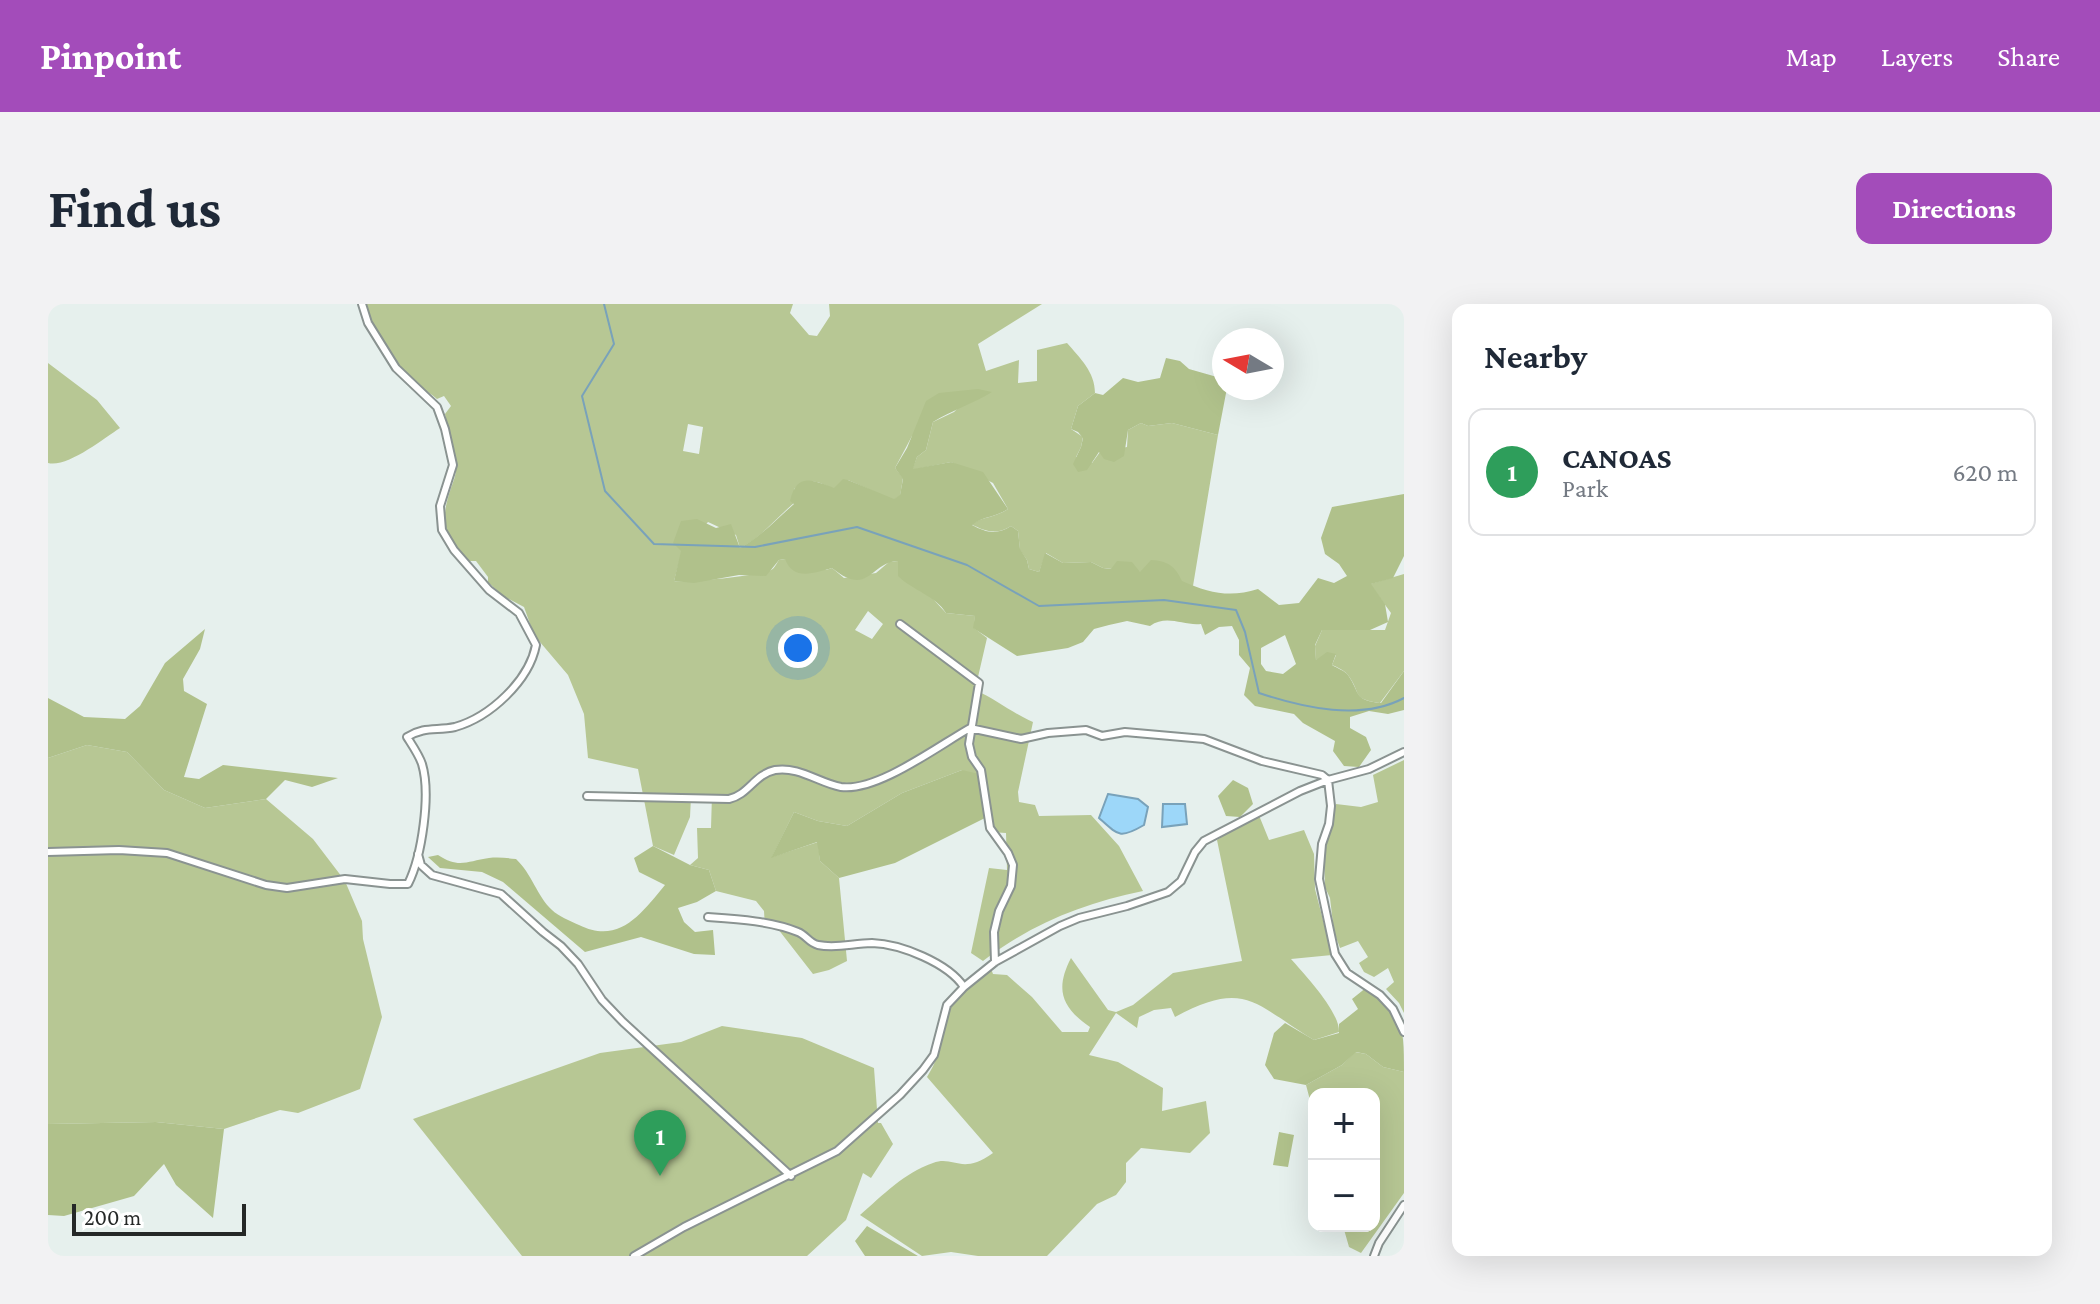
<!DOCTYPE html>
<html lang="en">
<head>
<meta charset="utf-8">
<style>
  :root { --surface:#fff; --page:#f2f2f3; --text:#1f2937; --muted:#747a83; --line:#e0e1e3; --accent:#a34cba }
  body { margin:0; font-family:"Crimson Pro",serif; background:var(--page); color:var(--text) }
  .controls { position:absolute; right:24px; bottom:24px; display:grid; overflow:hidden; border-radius:16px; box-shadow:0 8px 32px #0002 }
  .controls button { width:72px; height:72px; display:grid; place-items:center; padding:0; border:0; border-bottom:2px solid var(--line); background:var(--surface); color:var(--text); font:40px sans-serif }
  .compass { position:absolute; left:1164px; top:24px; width:72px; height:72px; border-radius:50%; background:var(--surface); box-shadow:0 8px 32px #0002; rotate:280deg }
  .scale { position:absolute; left:24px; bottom:20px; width:174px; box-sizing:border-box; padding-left:8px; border:4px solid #252827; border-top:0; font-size:22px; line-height:28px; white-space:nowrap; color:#252827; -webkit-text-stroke:6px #fff; paint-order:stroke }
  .you { position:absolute; left:750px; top:344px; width:28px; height:28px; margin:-20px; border:6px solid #fff; border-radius:50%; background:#1a73e8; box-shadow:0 0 0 12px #1a73e833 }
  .badge { display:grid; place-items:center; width:52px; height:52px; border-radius:50%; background:var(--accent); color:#fff; font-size:26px; font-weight:700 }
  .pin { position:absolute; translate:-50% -66px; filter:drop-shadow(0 2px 4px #0008) }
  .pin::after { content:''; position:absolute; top:42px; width:28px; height:24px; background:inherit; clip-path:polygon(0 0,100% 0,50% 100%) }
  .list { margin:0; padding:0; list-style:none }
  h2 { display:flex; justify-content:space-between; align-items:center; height:104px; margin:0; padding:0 32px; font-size:34px }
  h2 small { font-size:26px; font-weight:400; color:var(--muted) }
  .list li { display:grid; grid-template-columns:52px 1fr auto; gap:24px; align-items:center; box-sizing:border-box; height:128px; margin:0 16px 16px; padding:0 16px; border:2px solid var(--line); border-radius:16px }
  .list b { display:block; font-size:30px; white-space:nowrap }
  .list p { margin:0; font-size:26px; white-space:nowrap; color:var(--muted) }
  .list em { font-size:26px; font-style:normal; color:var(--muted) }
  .map { position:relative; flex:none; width:1356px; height:952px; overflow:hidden; border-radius:16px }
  header { display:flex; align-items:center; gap:48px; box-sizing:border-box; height:112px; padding:0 40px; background:var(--accent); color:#fff }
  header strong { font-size:38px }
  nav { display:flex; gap:44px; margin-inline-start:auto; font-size:28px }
  .intro { display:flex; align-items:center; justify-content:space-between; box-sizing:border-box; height:192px; padding:0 48px }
  h1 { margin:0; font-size:56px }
  .button { padding:20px 36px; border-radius:16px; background:var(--accent); color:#fff; font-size:28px; font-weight:700 }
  main { display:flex; gap:48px; padding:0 48px }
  aside { flex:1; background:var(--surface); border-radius:16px; box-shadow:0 8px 32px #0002 }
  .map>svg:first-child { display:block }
</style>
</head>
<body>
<header>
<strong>Pinpoint</strong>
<nav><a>Map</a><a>Layers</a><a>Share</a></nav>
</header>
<div class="intro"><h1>Find us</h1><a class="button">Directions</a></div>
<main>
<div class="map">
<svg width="1356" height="952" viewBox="0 0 1356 952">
  <rect width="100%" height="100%" fill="#e6f0ed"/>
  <!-- green -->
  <path fill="#b7c794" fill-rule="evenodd" d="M 318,0 L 745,0 L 742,9 L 761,31 L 769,32 L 782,12 L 781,0 L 994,0 L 930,40 L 938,67 L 971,56 L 970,79 L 989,77 L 989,46 L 1019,39 C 1032,54 1047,68 1047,89 L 1030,102 L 1023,125 L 1035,133 L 1033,143 L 1028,153 L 1044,159 L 1052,148 L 1079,143 L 1080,126 L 1093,119 L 1100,122 L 1124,119 L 1170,131 L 1145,282 L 1092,268 L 1055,264 L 1043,258 L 1015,259 L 998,249 L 991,268 L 981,265 L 979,256 L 972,246 L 970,227 L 963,222 C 949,231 938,228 923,220 C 935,213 948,213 960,205 L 945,179 L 903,158 L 864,166 L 869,153 L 878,146 L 885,118 L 906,108 L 930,85 L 864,132 L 847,164 L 855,174 L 852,192 L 845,196 L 800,176 L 795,176 L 786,185 C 769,178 762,172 746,185 L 746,199 C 728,214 713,234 692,244 L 688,231 L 660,218 L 634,247 L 626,277 C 639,279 712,272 723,266 C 727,264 728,260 731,256 L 737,255 L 778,266 L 784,264 L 796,274 L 828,269 L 841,258 L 850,257 L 898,309 L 927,312 L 926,324 L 939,334 L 927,386 C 948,395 964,409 985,418 L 970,488 L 971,498 L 987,501 L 991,512 L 1043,511 L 1071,542 L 1095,587 C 1036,599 983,620 935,657 L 923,649 L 941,564 L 959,566 L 958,529 L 942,528 L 914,466 L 854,489 L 799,522 L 770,517 L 746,508 L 724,553 L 770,538 L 772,557 L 791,574 L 799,657 L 781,666 L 765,670 L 730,625 L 717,623 L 716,607 L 708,597 L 668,587 L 661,566 L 642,561 L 650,554 L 649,524 L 663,524 L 664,491 L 643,493 L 642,513 L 626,551 L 605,542 L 590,465 L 540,454 L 536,410 L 520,371 L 486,331 L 476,303 L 455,292 L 440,278 L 440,273 L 428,257 L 421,257 C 396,229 391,220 403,184 C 406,176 409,168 408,160 C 407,143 400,127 397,110 L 403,102 L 396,92 L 389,95 C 383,89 375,86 368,80 C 352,68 316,20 318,0 ZM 640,120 L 655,123 L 651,150 L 635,147 ZM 820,307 L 835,320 L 824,335 L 807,326 Z
    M 0,59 L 49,96 L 72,124 C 55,135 19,164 0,159 Z
    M 1356,270 L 1356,367 L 1332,399 C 1303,395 1314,390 1300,371 C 1297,367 1289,363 1284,361 L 1288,351 L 1268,356 L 1267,342 L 1274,326 L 1337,326 L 1343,309 L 1322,280 Z
    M 39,441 L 79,448 L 116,486 L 157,504 L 218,495 L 265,535 L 297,577 L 314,617 L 315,635 L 334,713 L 312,785 L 250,809 L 232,806 L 176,825 L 108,818 L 0,820 L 0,454 Z
    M 1356,456 L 1356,709 L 1351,699 L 1338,685 L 1346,678 L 1340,664 L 1326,673 L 1316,668 L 1311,659 L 1320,653 L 1310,637 L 1292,644 L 1286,628 L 1282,594 L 1277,583 L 1276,552 L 1288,500 L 1313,503 L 1330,498 L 1325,471 Z
    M 1210,509 L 1221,536 L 1256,526 L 1266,550 L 1267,585 L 1284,651 L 1243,655 C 1257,671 1292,708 1291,728 L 1266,736 C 1206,700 1198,675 1127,713 L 1123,704 L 1106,706 L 1091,713 L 1089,724 L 1068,709 L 1041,751 L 1070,758 L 1115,784 L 1114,807 L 1158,797 L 1162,829 L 1142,849 L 1093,844 L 1078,859 L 1078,878 L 1068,891 L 1049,900 L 999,952 L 930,952 L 903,948 L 874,952 L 812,911 C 835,891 856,869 885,859 C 906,851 913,872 945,849 L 879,773 C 894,750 891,734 899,711 C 905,692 928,675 942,662 L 945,670 L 959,671 L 984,693 L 1014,728 L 1040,728 L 1042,723 C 1013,703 1007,685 1023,654 L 1060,706 L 1068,708 L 1085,701 L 1125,669 L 1194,657 L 1169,536 Z
    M 674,722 L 754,734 L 826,764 L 830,819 L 833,819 L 845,840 L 823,874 L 815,869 L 798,916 L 759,952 L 474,952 L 365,815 L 552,749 L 633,738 Z
    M 1307,748 L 1318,750 L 1335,763 L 1356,768 L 1356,889 L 1313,949 L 1301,943 L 1295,922 L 1326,922 L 1326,790 L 1266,790 L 1266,811 L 1258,781 L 1294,761 Z"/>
  <!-- forest -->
  <path fill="#b0c18b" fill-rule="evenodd" d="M 1118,54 L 1132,57 L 1141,65 L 1176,75 L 1176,84 L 1179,84 L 1170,131 L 1124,119 L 1100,122 L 1093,119 L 1080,126 L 1076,152 L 1066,158 L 1056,155 L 1051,148 L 1039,166 L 1030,168 L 1025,160 L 1033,143 L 1035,134 L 1030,128 L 1023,125 L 1030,102 L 1047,89 L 1055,91 L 1075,74 L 1090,78 L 1112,74 Z
    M 930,85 L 944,88 C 925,100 904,106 885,118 L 878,146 L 869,153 L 865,165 L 903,158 L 935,168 L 960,205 C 949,213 935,212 924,221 C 939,229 949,231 963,222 L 970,227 L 972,245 L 979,256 L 981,265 L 991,268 L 997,249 L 1015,259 L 1043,258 L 1055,264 L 1063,265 L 1069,257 L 1084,258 L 1092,268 L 1103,256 C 1120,257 1127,262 1134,277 C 1161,289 1182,294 1210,285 L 1231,301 L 1251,299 L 1270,274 L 1286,279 L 1299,272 L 1291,260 L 1277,250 L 1273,234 L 1284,203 L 1356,190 L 1356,252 L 1345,274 L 1323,280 L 1337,300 L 1340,318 L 1322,326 L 1274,326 L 1267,341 L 1268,356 L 1279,348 L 1288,350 L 1284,361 C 1289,364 1297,367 1300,371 C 1313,390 1305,396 1333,399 L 1356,367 L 1356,406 L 1340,410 L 1321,407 L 1302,413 L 1302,424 L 1318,433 L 1323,446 L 1311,463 L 1296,462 L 1285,447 L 1287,437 L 1255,419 L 1246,410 L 1207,402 L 1196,391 L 1202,364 L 1191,351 L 1191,336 L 1184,322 L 1171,323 L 1157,331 L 1153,320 C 1135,322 1119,310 1102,322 L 1079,317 L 1061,321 L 1046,325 L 1035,338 L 1020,344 L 969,352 L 925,324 L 927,312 L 898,309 C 888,292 864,286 850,272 L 850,257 C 822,258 821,294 784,264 C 766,269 745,277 737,255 L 731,256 L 718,272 L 691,271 L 646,279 L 626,277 L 633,247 L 625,239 L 633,217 L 649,215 L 668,224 L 683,220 L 692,244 C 710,235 730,214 746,200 L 742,197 C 749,167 766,177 786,184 L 795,175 L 800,176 L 846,195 L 852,191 L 855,175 L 847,164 L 859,144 L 878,97 L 891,89 ZM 1237,331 L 1248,360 L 1235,370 L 1218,367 L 1213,360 L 1213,344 Z
    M 157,325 L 152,345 L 135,375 L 136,387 L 159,400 L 136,473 L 151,475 L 175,461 L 290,474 L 264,483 L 237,476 L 218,495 L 157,504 L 116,486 L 79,448 L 39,441 L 0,454 L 0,394 L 36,413 L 77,415 L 92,402 L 117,359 Z
    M 914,466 L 931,470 L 937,514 L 847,559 L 791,574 L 772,557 L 769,538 L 723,554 L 746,508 L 770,517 L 799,522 L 854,489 Z
    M 1185,476 L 1200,484 L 1205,500 L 1192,513 L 1178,512 L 1170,492 Z
    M 605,542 L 642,561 L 661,566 L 668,587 L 649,598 L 630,604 L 636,618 L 647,628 L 665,626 L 667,651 L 646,650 L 593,633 L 537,648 L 455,578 L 434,568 L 392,564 L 380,553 L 390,551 C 411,565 419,557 441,554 C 450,553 459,554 468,555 C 484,570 489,592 504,606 C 510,612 522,617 531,621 C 571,641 593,610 617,581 L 591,568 L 586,554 Z
    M 1319,683 C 1356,706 1356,725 1356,768 L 1335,763 L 1318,750 L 1308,748 L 1294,761 L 1258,781 L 1226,775 L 1217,761 L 1226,729 L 1237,719 L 1266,736 L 1291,729 L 1291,720 L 1310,705 L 1304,695 Z
    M 108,818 L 176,825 L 165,914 L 128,881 L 116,860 L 86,892 L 16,912 L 0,911 L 0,820 Z
    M 1231,828 L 1246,831 L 1240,863 L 1225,861 Z
    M 819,922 L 870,952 L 817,952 L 807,937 Z"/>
  <!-- water -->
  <path fill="#9dd7f9" stroke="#79a2ba" stroke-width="2" d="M 1060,490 L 1090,495 L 1100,503 L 1096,521 C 1072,535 1071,532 1051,514 Z
    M 1115,500 L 1137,500 L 1139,520 L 1114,523 Z"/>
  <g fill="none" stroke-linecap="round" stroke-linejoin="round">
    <!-- stream -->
    <path stroke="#79a2ba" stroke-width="2" d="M 556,0 L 566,40 L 534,92 L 557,187 L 606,240 L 707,243 L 809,223 L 919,261 L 991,302 L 1116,296 L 1188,306 L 1197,328 L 1211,389 C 1256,404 1313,417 1356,394"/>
    <defs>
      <path id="street" d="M 852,320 L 931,379 L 921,440 L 924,453 L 933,466 L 942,524 L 960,549 L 965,561 L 963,582 L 951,607 L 946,628 L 947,658
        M 539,492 L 681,495 C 700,491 707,470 727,466 C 751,462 771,479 793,483 C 829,488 890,442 922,424 L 973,435 L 1000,429 L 1038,426 L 1054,432 L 1077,428 L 1156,435 L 1214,457 L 1274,471 L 1280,476 L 1283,502 L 1281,520 L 1274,540 L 1271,575 L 1287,650 L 1299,669 L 1332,691 L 1345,705 L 1356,728
        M 0,548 L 71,546 L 119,549 L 218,581 L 239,584 L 297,575 L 342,580 L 360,580 C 374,552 383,490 374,460 C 371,451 364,441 359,433 C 377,422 388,427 407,423 C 442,413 481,377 488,341 L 471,309 L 441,286 L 406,246 L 394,226 L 392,202 L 405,161 L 397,125 L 389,103 L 348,64 L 320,19 L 314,0
        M 370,550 L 373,561 L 384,571 L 453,590 L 495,628 L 513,642 L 530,660 L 554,696 L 575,718 L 743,872
        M 660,613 C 689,615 723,617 750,628 C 758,631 761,639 770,641 C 789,645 805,639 824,639 C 853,640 900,659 916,683
        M 586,952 L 636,923 L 789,847 L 852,791 L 875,766 L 886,751 L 899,701 L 916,683 L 947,658 L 1012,622 L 1031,614 L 1079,602 L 1120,588 L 1133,577 L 1147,548 L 1156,537 L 1252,487 L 1280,476 L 1321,465 L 1356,448
        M 1326,952 L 1331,939 L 1356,901"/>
    </defs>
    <!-- street casing -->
    <use href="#street" stroke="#8a9391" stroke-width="10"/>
    <!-- street -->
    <use href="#street" stroke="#fff" stroke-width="6"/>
  </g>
</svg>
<div class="controls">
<button>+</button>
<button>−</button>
</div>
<svg class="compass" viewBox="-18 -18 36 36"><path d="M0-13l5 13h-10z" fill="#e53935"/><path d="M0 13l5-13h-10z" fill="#747a83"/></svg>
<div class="scale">200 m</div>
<div class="you"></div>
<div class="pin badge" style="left:612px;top:872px;background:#2e9e5b">1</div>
</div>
<aside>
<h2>Nearby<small></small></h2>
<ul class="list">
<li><span class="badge" style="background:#2e9e5b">1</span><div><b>CANOAS</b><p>Park</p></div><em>620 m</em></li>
</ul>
</aside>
</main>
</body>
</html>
